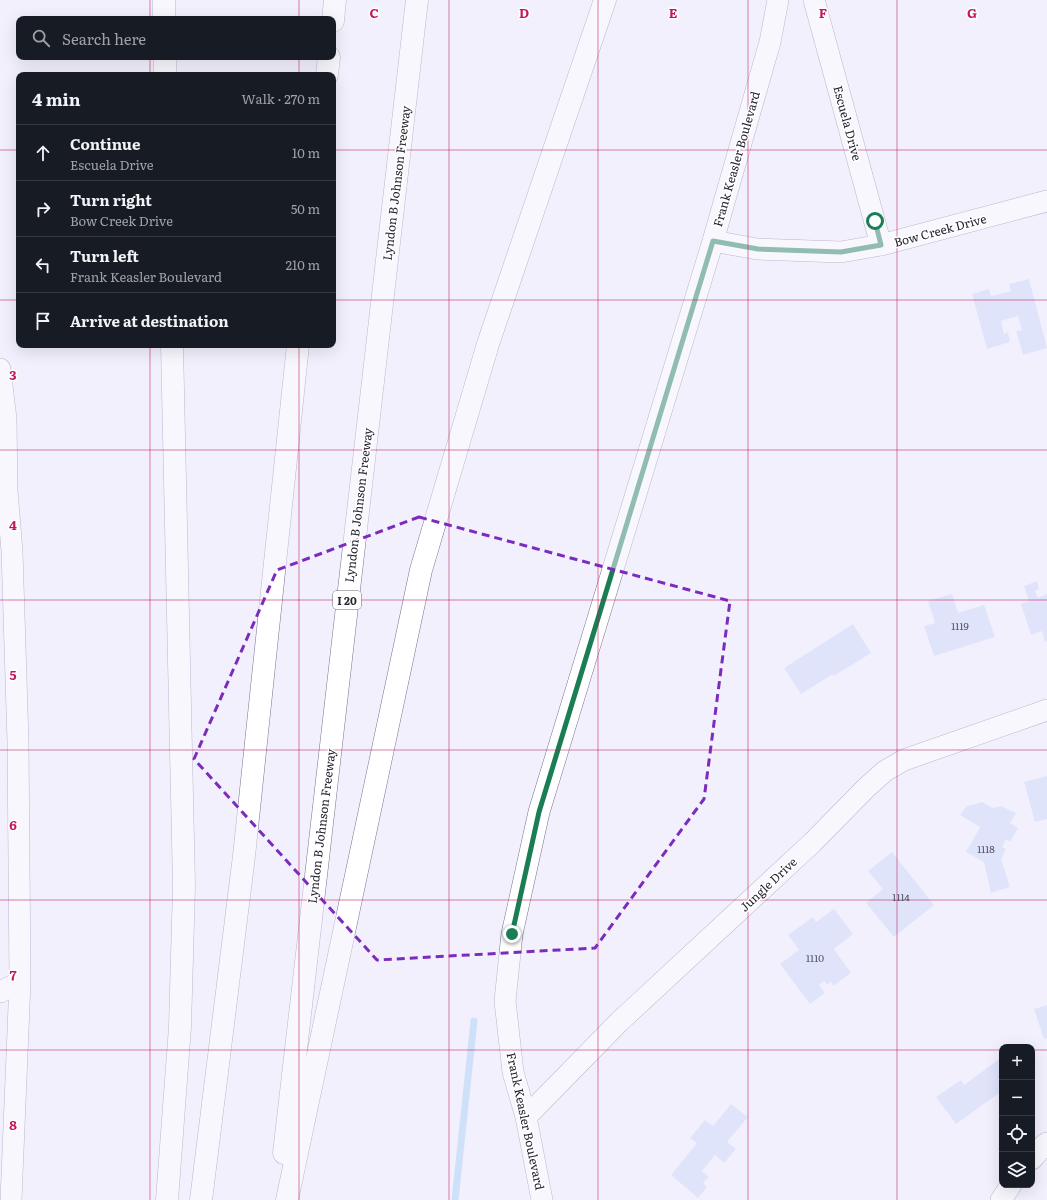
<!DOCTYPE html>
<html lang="en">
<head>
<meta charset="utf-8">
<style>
  :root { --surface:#171b24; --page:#20242c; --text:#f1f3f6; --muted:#9ea1a6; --line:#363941 }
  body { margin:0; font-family:Literata,serif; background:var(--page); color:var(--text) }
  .controls { position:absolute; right:12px; bottom:12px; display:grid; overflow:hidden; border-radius:8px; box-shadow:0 4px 16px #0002 }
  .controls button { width:36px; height:36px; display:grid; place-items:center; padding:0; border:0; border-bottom:1px solid var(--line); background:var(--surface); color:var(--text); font:20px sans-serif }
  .stop { position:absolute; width:12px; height:12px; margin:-9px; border:3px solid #1b7d55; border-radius:50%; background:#fff }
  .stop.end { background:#1b7d55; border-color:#fff; box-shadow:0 1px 4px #0008 }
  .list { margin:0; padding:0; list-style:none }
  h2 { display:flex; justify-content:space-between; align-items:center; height:52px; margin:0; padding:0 16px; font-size:17px }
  h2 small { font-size:13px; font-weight:400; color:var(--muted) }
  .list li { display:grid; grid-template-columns:26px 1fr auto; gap:12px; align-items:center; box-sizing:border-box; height:56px; padding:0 16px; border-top:1px solid var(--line) }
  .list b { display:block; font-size:15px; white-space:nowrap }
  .list p { margin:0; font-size:13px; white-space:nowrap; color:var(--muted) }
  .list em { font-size:13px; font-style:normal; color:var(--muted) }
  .icon { flex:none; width:22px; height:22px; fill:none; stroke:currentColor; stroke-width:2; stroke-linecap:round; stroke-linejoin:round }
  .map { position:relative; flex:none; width:1047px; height:1200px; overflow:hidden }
  .search { position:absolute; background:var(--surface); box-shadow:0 4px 16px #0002; left:16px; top:16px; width:320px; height:44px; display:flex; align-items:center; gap:10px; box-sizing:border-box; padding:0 14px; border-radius:8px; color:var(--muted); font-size:15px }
  .panel { position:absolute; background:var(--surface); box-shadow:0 4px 16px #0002; left:16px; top:72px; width:320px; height:276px; border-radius:8px }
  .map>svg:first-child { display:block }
</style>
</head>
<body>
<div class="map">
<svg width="1047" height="1200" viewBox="0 0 1047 1200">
  <rect width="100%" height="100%" fill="#f3f0fe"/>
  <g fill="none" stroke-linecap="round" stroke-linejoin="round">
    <!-- stream -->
    <path stroke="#a2cef2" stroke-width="7" d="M 455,1200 L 474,1021"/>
  </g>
  <!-- building -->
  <path fill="#cbd6f8" d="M 1029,279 L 1047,348 L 1023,355 L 1016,331 L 1022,330 L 1018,316 L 1001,321 L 1004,334 L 1008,332 L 1010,342 L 987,349 L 972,294 L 989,289 L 991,296 L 1011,291 L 1009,284 Z
    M 1037,581 L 1039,589 L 1035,591 L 1038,598 L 1047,594 L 1047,641 L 1045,642 L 1042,631 L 1031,635 L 1021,604 L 1029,601 L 1024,586 Z
    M 952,594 L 958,613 L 984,605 L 995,637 L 934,656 L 924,626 L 935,623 L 928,601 Z
    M 853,624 L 871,653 L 834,676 L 833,674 L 801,694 L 784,668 Z
    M 1047,776 L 1047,819 L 1035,822 L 1024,782 Z
    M 982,802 L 993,808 L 1001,806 L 1016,813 L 1010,823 L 1018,828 L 1010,842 L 1006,839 L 1002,847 L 1006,849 L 1001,859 L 1010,887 L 991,893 L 984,862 L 966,852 L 980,827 L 960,815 L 967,806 Z
    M 892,852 L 934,905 L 894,937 L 866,903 L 883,889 L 868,871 Z
    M 834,909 L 853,934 L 834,949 L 851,973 L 833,986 L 831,982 L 827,985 L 824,981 L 819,985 L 825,993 L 810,1004 L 780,964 L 799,950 L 788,935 L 813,917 L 816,922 Z
    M 1047,1005 L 1047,1038 L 1044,1039 L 1034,1009 Z
    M 1002,1057 L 1002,1091 L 956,1124 L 936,1097 L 961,1080 L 964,1085 Z
    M 731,1104 L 748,1117 L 727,1142 L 736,1149 L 724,1163 L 715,1155 L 702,1171 L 709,1177 L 703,1183 L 707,1187 L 698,1198 L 671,1175 L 697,1143 L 690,1138 L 705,1120 L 713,1126 Z"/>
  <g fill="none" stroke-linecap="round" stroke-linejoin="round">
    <defs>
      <path id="street" d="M 814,0 L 881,245
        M 713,241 L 757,249 L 841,252 L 881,245 L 1047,201
        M 0,369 L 6,419 L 7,491 L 12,551 L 18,742 L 20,982 L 11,1200
        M 0,992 L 20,982
        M 526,1117 L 619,1022 L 812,843 L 867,787 L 885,771 L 904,760 L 1047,710
        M 1032,1159 L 1044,1145 L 1047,1143
        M 542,1200 L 526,1117 L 513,1072 L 505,1001 L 512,934 L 539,812 L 713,241 L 770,42 L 778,0
        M 1001,1200 L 1011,1185"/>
      <path id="highway" d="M 164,0 L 164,19
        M 333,21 L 335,0
        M 165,57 L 165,75
        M 327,75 L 329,57
        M 284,1153 L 417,0
        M 167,1200 L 180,1027 L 184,886 L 172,345
        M 201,1200 L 244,856 L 298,345
        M 287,1200 L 421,570 L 488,344 L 605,0"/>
    </defs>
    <!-- street casing -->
    <use href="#street" stroke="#7b7291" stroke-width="22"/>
    <!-- highway casing -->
    <use href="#highway" stroke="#7b7291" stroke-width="23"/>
    <!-- street -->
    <use href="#street" stroke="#fff" stroke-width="21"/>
    <!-- highway -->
    <use href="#highway" stroke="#fff" stroke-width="22"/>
  </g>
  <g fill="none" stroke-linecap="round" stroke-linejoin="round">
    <!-- route -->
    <path stroke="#1b7d55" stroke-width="5" d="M 512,934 L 539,812 L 713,241 L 758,249 L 841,252 L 881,245 L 875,221"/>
  </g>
  <!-- marked area -->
  <path d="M0 0H1047V1200H0ZM 419,517 L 730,601 L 704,799 L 595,948 L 377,960 L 194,759 L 277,570 Z" fill="#f3f0fe" fill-opacity=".55" fill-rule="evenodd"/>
  <path fill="none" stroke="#7b2cbf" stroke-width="3" stroke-dasharray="8 5" stroke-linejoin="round" d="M 419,517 L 730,601 L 704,799 L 595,948 L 377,960 L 194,759 L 277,570 Z"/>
  <!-- grid -->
  <path fill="none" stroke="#c2185b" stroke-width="1" stroke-opacity="0.55" d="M 150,0 L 150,19M 299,0 L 299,19M 449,0 L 449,1200M 598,0 L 598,1200M 748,0 L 748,1200M 897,0 L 897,1200M 150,57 L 150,75M 299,57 L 299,75M 0,150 L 19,150M 333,150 L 1047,150M 0,300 L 19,300M 333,300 L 1047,300M 150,345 L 150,1200M 299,345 L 299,1200M 0,450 L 1047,450M 0,600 L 1047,600M 0,750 L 1047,750M 0,900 L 1047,900M 0,1050 L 1002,1050M 1032,1050 L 1047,1050"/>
  <g text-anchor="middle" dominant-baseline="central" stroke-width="3" stroke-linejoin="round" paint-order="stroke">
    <!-- number labels -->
    <g font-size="10" fill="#505063">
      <text x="960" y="625">1119</text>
      <text x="986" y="848">1118</text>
      <text x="901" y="896">1114</text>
      <text x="815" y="957">1110</text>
    </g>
    <!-- shield labels -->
    <rect fill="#fff" stroke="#68666f" stroke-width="1" x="333" y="591" width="28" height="18" rx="3"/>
    <g font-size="11" font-weight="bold" fill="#272431">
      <text x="347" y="600">I 20</text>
    </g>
    <!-- street labels -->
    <g font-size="12" fill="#272431" stroke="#fff">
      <text transform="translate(848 123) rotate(75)">Escuela Drive</text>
      <text transform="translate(736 159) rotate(-74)">Frank Keasler Boulevard</text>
      <text transform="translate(396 183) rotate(-83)">Lyndon B Johnson Freeway</text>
      <text transform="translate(940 230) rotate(-15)">Bow Creek Drive</text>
      <text transform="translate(358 505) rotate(-83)">Lyndon B Johnson Freeway</text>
      <text transform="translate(321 826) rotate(-83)">Lyndon B Johnson Freeway</text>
      <text transform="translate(768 884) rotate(-43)">Jungle Drive</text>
      <text transform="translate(526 1121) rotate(78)">Frank Keasler Boulevard</text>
    </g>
  </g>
  <g font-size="13" text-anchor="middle" font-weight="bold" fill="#c2185b" stroke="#fff" stroke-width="3" stroke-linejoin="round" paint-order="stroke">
    <text x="374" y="18">C</text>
    <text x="524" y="18">D</text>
    <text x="673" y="18">E</text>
    <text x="823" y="18">F</text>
    <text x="972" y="18">G</text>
    <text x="13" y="380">3</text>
    <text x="13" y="530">4</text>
    <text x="13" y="680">5</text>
    <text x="13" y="830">6</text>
    <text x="13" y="980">7</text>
    <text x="13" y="1130">8</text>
  </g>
</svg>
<div class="controls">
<button>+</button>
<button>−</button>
<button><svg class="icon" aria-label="locate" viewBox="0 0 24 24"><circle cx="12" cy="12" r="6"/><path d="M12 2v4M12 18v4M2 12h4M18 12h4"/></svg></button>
<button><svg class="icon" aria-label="layers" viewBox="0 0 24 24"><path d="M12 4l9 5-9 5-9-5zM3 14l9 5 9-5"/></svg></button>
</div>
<div class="stop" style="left:875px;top:221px"></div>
<div class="stop end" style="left:512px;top:934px"></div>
<div class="search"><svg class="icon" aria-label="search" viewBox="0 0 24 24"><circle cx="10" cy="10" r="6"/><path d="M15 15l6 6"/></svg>Search here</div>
<section class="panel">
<h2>4 min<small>Walk · 270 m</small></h2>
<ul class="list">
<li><svg class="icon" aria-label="ahead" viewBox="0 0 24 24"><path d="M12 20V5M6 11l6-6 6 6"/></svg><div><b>Continue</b><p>Escuela Drive</p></div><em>10 m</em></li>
<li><svg class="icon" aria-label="right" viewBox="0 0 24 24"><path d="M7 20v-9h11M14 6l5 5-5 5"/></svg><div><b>Turn right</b><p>Bow Creek Drive</p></div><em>50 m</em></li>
<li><svg class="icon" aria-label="left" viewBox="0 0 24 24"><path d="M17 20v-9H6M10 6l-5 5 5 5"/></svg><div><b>Turn left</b><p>Frank Keasler Boulevard</p></div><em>210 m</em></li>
<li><svg class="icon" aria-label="arrive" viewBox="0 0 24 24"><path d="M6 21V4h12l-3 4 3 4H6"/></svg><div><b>Arrive at destination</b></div></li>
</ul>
</section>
</div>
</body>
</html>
